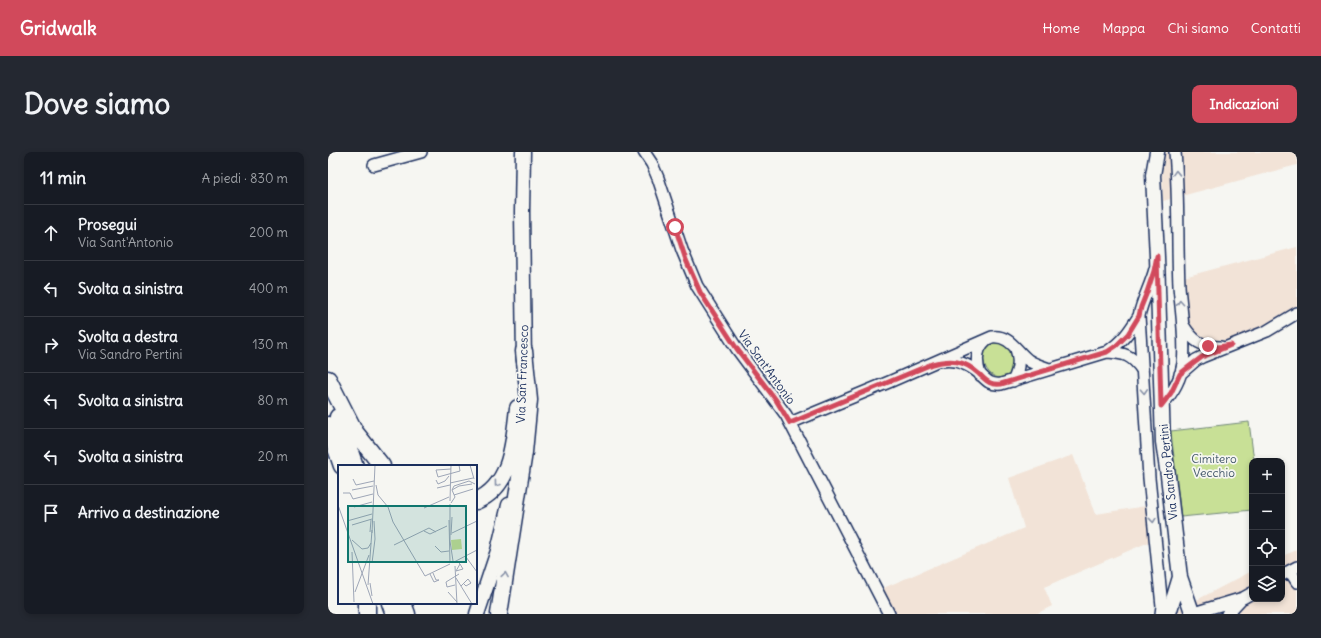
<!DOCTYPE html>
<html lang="it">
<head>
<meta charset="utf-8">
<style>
  :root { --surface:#171b24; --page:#242831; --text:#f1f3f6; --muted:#9ea1a6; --line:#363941; --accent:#d1495b }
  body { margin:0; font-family:Delius,sans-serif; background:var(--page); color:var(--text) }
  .controls { position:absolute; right:12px; bottom:12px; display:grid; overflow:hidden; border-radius:8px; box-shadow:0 2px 6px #0003 }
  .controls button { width:36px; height:36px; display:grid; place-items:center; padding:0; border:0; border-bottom:1px solid var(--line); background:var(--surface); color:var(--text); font:20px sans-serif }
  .stop { position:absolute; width:12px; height:12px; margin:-9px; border:3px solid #d1495b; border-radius:50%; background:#fff }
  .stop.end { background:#d1495b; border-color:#fff; box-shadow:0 1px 4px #0008 }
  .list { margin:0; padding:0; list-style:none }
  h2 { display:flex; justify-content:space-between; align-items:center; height:52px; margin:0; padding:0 16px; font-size:17px }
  h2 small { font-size:13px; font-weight:400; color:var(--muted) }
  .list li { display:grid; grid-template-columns:26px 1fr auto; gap:12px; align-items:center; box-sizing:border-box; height:56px; padding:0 16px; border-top:1px solid var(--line) }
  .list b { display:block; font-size:15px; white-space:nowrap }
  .list p { margin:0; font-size:13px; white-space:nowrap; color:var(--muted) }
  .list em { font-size:13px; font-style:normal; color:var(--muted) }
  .icon { flex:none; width:22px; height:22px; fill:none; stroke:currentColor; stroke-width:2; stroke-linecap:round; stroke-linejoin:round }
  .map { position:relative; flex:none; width:969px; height:462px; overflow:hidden; border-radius:8px }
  header { display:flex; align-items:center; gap:24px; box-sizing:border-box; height:56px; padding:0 20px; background:var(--accent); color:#fff }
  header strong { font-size:19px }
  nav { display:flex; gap:22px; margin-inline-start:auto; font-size:14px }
  .intro { display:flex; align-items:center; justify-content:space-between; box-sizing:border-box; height:96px; padding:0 24px }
  h1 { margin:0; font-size:28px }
  .button { padding:10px 18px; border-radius:8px; background:var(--accent); color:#fff; font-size:14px; font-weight:700 }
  main { display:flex; gap:24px; padding:0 24px }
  aside { flex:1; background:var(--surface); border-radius:8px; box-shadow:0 2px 6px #0003 }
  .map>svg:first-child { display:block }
</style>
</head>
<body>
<header>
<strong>Gridwalk</strong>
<nav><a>Home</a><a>Mappa</a><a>Chi siamo</a><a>Contatti</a></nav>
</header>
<div class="intro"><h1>Dove siamo</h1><a class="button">Indicazioni</a></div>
<main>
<aside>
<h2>11 min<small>A piedi · 830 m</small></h2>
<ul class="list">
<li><svg class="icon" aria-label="ahead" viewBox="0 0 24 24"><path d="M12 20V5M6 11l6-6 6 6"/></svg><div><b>Prosegui</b><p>Via Sant'Antonio</p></div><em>200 m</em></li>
<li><svg class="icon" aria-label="left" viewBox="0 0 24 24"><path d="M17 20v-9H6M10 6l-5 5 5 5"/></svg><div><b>Svolta a sinistra</b></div><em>400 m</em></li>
<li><svg class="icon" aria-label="right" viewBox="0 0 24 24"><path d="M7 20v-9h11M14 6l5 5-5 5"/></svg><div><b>Svolta a destra</b><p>Via Sandro Pertini</p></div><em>130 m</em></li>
<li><svg class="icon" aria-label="left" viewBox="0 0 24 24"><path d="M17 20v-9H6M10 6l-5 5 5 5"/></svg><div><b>Svolta a sinistra</b></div><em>80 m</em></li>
<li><svg class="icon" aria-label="left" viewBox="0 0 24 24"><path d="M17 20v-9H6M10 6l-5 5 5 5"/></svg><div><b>Svolta a sinistra</b></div><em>20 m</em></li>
<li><svg class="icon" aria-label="arrive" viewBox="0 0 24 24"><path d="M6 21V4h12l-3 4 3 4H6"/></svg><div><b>Arrivo a destinazione</b></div></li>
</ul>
</aside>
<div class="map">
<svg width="969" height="462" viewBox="0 0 969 462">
  <rect width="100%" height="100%" fill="#f6f6f2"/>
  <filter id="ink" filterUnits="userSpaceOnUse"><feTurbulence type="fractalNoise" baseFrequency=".025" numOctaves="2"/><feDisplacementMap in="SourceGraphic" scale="8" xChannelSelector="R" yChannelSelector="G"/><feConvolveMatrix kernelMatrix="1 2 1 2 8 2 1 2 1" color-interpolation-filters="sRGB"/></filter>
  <g filter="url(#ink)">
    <!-- built -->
    <path fill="#f2e3d7" d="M 837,0 L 969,0 L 969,13 L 835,49 L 834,21 Z
      M 969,95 L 969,168 L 947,183 L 932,189 L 887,204 L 858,170 L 856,125 Z
      M 745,303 L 768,362 L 818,354 L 821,390 L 716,435 L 724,454 L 708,462 L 566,462 L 553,437 L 696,376 L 681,326 Z
      M 969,398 L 969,462 L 842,462 L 924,419 L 924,447 L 954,447 L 954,404 Z"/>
    <!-- green -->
    <path fill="#c8e096" stroke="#72887a" d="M 660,190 L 680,191 L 688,211 L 686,221 L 677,227 C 662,226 657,218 654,203 Z
      M 921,270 L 926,309 L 924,309 L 924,358 L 853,365 L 843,279 Z"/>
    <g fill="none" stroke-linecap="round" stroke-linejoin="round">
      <defs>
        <path id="minor" d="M 316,0 L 324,12 L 330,26 L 354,98 L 369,134 L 409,197 L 458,263 L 561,462
          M 46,13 L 93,0
          M 827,117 C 823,133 814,148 811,164 L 821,326 L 834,454 L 833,462
          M 855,173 C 865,189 873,195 893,195
          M 779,200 C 796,201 804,203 814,218
          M 614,209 C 628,207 642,213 652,222 C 659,229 662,233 673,232 L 779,200 C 795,189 801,180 811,164
          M 852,222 L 868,208 L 874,205 L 939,179 L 969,161
          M 652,223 C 648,210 647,197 658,188
          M 685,229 C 691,218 692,208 688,197
          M 833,254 C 844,242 853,227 855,211 C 858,188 853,158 851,134 C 849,90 851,45 847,0
          M 462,271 L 561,230 L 664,185 C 682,183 688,199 700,208 C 707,213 714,214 721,217
          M 962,419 L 969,430
          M 954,423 L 969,415
          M 869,460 L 915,446 L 924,441
          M 899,462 L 913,447"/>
        <path id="major" d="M 195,0 L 194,60 L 196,209
          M 829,0 L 825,23 L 829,105 L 835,290 L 840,324 L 852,425 L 863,457
          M 841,461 L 852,425
          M 149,462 L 170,399 L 181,353"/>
        <path id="highway" d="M 0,227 L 27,280 L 54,314
          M 10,265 L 27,314
          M 0,273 L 14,314
          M 148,349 C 184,334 186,290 190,256
          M 39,451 L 39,462
          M 62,451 L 66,462
          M 75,451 L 79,462
          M 171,462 L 196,300 L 201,248 L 196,199"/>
      </defs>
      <!-- minor casing -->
      <use href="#minor" stroke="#1b2f5e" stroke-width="14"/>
      <!-- major casing -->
      <use href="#major" stroke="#1b2f5e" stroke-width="17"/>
      <!-- highway casing -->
      <use href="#highway" stroke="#1b2f5e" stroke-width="19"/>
      <!-- minor -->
      <use href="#minor" stroke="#f6f6f2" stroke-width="11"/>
      <!-- major -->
      <use href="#major" stroke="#f6f6f2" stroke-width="14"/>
      <!-- highway -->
      <use href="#highway" stroke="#f6f6f2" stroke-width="16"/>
    </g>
    <!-- one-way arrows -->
    <defs><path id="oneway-chevron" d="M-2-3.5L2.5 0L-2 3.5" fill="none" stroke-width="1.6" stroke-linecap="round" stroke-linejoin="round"/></defs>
    <g stroke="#8892a8">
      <use href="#oneway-chevron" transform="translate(848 21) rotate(-92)"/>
      <use href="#oneway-chevron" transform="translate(852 151) rotate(-94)"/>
      <use href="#oneway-chevron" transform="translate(816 239) rotate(87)"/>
      <use href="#oneway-chevron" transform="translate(169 332) rotate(127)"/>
      <use href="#oneway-chevron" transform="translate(825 368) rotate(84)"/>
      <use href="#oneway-chevron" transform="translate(177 423) rotate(-81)"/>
    </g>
  </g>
  <g fill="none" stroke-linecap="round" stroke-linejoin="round" filter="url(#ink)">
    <!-- route -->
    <path stroke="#d1495b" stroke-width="5" d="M 347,75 L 358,108 L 372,140 L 409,197 L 448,248 L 462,271 L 604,212 C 623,207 636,208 651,222 C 659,229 661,233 673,232 L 779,200 L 788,194 L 800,182 L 811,164 L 813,155 L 819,140 L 826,119 L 829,104 L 833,254 L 843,241 L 852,222 L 862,214 L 874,205 L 903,193 L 890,195 L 880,194"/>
  </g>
  <g text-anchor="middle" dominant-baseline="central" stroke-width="3.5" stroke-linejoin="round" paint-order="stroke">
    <!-- street labels -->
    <g font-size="12" fill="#1b2f5e" stroke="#f6f6f2">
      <text transform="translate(439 215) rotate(54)">Via Sant'Antonio</text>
      <text transform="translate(194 222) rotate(-88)">Via San Francesco</text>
      <text transform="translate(840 320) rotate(-96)">Via Sandro Pertini</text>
    </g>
    <!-- park labels -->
    <g font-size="12" fill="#465b6c" stroke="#f6f6f2">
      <text x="886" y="306">Cimitero<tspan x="886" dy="14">Vecchio</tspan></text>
    </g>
  </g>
  <!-- overview -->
  <g transform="translate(10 313)">
    <rect width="139" height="139" fill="#f6f6f2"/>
    <path d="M 123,74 L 124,84 L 114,85 L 113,75 Z" fill="#c8e096"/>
    <path fill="none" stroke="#9ea6b7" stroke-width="1" d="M 132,0 L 136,14M 113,4 L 98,5 L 100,12 L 122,6 L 121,0M 15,14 L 18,20 L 36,16M 98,15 L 100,19 L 107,16 L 111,11M 112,18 L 135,13M 38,20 L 40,30 L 50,42 L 55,57 L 87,111 L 112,99M 99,23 L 112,20M 14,25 L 35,21M 114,25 L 121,21 L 134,19M 5,28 L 12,28 L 15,34M 116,30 L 135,24M 15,34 L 35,29M 112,36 L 113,0M 113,38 L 117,32 L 114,25 L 116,21 L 131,16 L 137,19M 112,39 L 112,76 L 115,96M 0,40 L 35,139M 16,42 L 34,37M 86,43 L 111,32M 111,55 L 112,98M 9,56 L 34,49M 14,60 L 34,54M 86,66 L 92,69 L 109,61M 32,67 L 33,55M 34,68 L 37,0M 114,68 L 139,56M 113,70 L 114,52M 14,75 L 24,84 L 30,83 L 33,78M 56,80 L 91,63 L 98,67M 97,81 L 103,87 L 111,86M 14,87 L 16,137M 128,92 L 139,107M 116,97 L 139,85M 120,97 L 122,99 L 125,104 L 118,106 L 122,99M 34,98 L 37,74 L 36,56M 117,101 L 119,139M 92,109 L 96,117 L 101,115 L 98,115 L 95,108M 118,113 L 134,139M 32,118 L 34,131M 30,120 L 34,65M 117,120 L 109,122 L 108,117 L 121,109M 123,121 L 130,114 L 133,118 L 128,121 L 126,119M 17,127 L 31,90M 110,127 L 119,137"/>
    <path fill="#0f766e" fill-opacity="0.15" stroke="#0f766e" stroke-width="2" d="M 10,41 L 128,41 L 128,97 L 10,97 Z"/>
    <rect width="139" height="139" fill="none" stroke="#1b2f5e" stroke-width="2"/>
  </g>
</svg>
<div class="controls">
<button>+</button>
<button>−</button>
<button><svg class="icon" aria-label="locate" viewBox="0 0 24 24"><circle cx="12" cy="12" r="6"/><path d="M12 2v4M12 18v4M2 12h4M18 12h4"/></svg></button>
<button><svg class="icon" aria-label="layers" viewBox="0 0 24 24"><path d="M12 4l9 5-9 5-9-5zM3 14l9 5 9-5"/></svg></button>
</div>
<div class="stop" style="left:347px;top:75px"></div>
<div class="stop end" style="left:880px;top:194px"></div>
</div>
</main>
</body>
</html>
